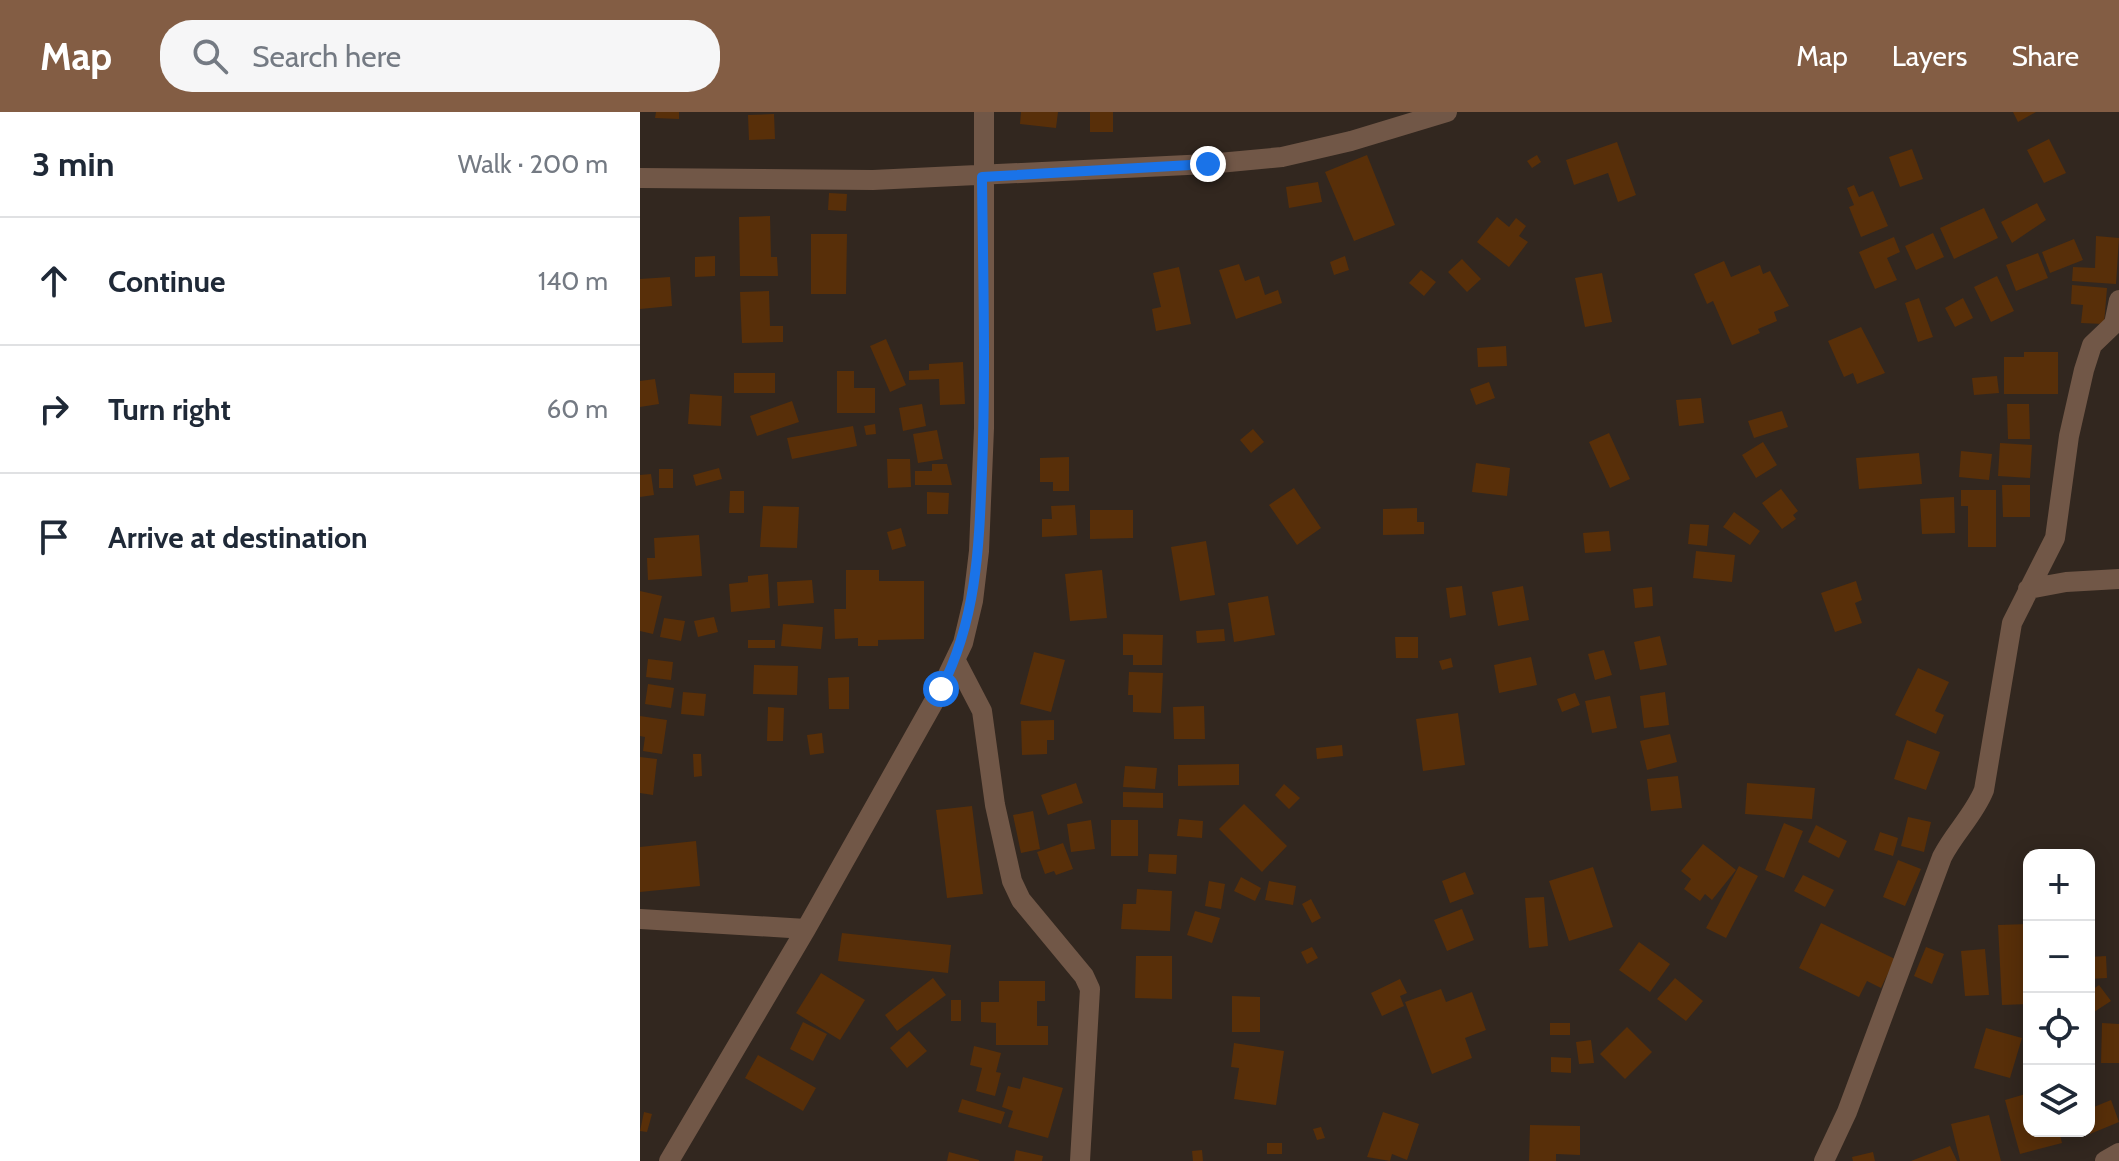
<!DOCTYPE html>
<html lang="en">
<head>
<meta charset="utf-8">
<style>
  :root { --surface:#fff; --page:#f6f6f7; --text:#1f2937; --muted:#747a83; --line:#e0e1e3; --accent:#835d44 }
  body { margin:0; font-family:Cabin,sans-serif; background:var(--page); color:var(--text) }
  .controls { position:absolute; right:24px; bottom:24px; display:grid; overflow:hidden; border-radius:16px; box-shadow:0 4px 20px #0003 }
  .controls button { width:72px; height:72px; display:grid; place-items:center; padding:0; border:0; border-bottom:2px solid var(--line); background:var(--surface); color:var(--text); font:40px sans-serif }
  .stop { position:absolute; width:24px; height:24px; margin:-18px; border:6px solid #1a73e8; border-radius:50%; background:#fff }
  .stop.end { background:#1a73e8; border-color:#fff; box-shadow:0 2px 8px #0008 }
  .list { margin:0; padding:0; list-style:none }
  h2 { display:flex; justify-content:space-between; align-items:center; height:104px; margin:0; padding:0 32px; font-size:34px }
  h2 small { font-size:26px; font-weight:400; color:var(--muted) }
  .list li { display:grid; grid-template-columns:52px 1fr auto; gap:24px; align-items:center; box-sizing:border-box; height:128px; padding:0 32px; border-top:2px solid var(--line) }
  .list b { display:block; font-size:30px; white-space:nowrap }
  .list em { font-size:26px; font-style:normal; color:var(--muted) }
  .icon { flex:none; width:44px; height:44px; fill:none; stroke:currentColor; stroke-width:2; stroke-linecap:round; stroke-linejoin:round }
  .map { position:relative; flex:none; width:1479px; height:1049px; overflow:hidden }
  header { display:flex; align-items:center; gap:48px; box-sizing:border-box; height:112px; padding:0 40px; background:var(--accent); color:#fff }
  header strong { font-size:38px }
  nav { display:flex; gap:44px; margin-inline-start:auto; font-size:28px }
  .search { width:560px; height:72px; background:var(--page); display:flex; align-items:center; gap:20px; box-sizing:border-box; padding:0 28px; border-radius:32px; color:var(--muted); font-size:30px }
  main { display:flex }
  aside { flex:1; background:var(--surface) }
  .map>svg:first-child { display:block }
</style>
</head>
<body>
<header>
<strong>Map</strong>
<div class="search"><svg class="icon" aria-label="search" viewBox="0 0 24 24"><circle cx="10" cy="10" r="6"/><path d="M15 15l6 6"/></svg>Search here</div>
<nav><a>Map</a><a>Layers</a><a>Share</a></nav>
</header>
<main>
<aside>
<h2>3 min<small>Walk · 200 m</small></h2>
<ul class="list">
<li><svg class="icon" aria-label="ahead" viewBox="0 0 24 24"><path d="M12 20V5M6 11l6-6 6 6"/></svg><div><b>Continue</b></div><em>140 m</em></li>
<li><svg class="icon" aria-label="right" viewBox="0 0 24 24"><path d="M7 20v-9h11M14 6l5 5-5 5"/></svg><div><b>Turn right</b></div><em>60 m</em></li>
<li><svg class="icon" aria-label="arrive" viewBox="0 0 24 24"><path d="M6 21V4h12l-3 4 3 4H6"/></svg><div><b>Arrive at destination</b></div></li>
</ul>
</aside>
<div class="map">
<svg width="1479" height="1049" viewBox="0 0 1479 1049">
  <rect width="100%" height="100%" fill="#32271f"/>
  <!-- building -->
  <path fill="#582f09" d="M 16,0 L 39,0 L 39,7 L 15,6 Z
    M 381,0 L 418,0 L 416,16 L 380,12 Z
    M 450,0 L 473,0 L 473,20 L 450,20 Z
    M 1373,0 L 1396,0 L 1378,10 Z
    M 134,2 L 135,27 L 109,28 L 108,3 Z
    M 1409,27 L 1426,61 L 1404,71 L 1387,38 Z
    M 977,30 L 996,83 L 978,90 L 968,61 L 934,73 L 926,48 Z
    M 1272,37 L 1283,67 L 1260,75 L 1249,45 Z
    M 727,43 L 755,113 L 714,129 L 685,60 Z
    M 897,43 L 901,50 L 892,56 L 887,49 Z
    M 678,70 L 682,90 L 649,96 L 646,75 Z
    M 1214,73 L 1219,85 L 1233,79 L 1248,114 L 1221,125 L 1209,95 L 1214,93 L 1207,76 Z
    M 189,81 L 207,82 L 206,99 L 188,98 Z
    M 1397,91 L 1406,108 L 1372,131 L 1361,110 Z
    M 1344,96 L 1358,126 L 1314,147 L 1300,116 Z
    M 130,104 L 131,145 L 137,145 L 138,164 L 100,164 L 99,105 Z
    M 857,105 L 869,115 L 876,106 L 886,114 L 879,124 L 888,130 L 869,155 L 837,130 Z
    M 1293,121 L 1304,145 L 1276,158 L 1265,134 Z
    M 171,122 L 207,122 L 206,182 L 171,182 Z
    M 1456,124 L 1479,126 L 1476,172 L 1432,169 L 1433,155 L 1455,156 Z
    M 1254,125 L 1260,140 L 1247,146 L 1257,168 L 1235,177 L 1219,140 Z
    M 1434,127 L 1443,148 L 1410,161 L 1402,140 Z
    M 1398,141 L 1408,166 L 1376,179 L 1366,153 Z
    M 75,144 L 75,164 L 55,165 L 55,145 Z
    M 705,144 L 709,158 L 694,163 L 690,150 Z
    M 822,147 L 841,167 L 827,180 L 808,160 Z
    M 1084,149 L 1091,165 L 1120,153 L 1123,162 L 1130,159 L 1149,194 L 1134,200 L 1137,209 L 1118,217 L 1120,221 L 1092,233 L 1073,189 L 1067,192 L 1054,162 Z
    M 599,152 L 605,169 L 619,164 L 625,183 L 638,178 L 642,191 L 596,207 L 579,158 Z
    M 539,155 L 551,212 L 516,219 L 512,197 L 521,195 L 513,161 Z
    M 781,158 L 796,170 L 784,184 L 769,171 Z
    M 962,161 L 972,210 L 945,215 L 935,166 Z
    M 1357,164 L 1374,199 L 1351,210 L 1334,175 Z
    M 30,165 L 32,194 L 0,197 L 0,167 Z
    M 1432,173 L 1467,176 L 1464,212 L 1441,211 L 1443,193 L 1431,192 Z
    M 129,179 L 130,214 L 143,214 L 143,230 L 102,231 L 100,180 Z
    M 1279,186 L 1293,225 L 1278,230 L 1265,191 Z
    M 1323,186 L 1333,206 L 1315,215 L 1305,196 Z
    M 1221,215 L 1245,261 L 1217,272 L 1213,261 L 1204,265 L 1188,229 Z
    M 246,227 L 266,273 L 250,280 L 230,234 Z
    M 866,234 L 867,254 L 838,255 L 837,236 Z
    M 1384,240 L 1418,240 L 1418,282 L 1364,282 L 1364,245 L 1384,245 Z
    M 323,250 L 325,292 L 300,293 L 299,267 L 269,268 L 269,259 L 289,258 L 289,252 Z
    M 197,259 L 214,259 L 214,276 L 235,276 L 235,301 L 197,301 Z
    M 94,261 L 135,261 L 135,281 L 94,281 Z
    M 1357,264 L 1359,281 L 1334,283 L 1332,266 Z
    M 15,267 L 19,292 L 0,295 L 0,269 Z
    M 849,270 L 855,286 L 836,293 L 830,277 Z
    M 50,282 L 82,284 L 81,314 L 48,312 Z
    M 1061,286 L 1064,311 L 1039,314 L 1036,288 Z
    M 152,289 L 159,310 L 117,324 L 110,304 Z
    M 282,292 L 286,314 L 263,319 L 259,296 Z
    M 1367,292 L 1389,292 L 1390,327 L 1368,327 Z
    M 1142,299 L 1148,315 L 1114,326 L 1108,309 Z
    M 235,312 L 236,322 L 226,323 L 224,314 Z
    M 213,314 L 217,334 L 152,347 L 147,326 Z
    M 613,317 L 624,330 L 611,341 L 600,328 Z
    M 297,318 L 303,347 L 278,351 L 273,322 Z
    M 969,321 L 990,367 L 970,376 L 949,330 Z
    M 1123,330 L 1137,353 L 1116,366 L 1102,343 Z
    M 1360,331 L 1392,333 L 1390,366 L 1358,364 Z
    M 1321,339 L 1352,342 L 1349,368 L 1319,365 Z
    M 1279,341 L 1282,372 L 1219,377 L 1216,346 Z
    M 429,345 L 429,379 L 413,379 L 413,370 L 400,370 L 400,346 Z
    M 247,347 L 270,347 L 271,375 L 248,376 Z
    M 836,351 L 870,356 L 867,384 L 832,380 Z
    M 292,352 L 307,352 L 312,373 L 275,373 L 275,359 L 292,359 Z
    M 79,356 L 82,367 L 56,374 L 53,363 Z
    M 19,357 L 33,357 L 33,376 L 19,376 Z
    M 11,362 L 14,383 L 0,385 L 0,363 Z
    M 1362,373 L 1390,373 L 1390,405 L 1363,405 Z
    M 654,376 L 681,416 L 657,433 L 629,393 Z
    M 1141,377 L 1158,399 L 1153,403 L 1156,407 L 1142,417 L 1122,391 Z
    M 1321,378 L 1356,378 L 1356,435 L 1328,435 L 1328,394 L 1321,394 Z
    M 90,379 L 104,379 L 104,401 L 89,401 Z
    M 287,380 L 309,381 L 308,402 L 287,402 Z
    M 1314,385 L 1315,421 L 1282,422 L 1280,387 Z
    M 435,393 L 437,423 L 402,425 L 402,407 L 412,407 L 411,394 Z
    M 123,394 L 159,395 L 157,436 L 120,435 Z
    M 777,396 L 777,410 L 784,410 L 784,422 L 743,423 L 743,397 Z
    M 450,398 L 493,398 L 493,426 L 450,427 Z
    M 1094,400 L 1120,419 L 1110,433 L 1083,415 Z
    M 1050,412 L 1069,413 L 1067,434 L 1048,432 Z
    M 261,416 L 266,434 L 252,438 L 247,420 Z
    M 969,419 L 971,439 L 945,441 L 943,421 Z
    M 59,423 L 62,464 L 8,468 L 7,446 L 15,446 L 14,426 Z
    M 566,429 L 575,483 L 540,489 L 531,435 Z
    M 1056,439 L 1095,443 L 1092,470 L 1053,466 Z
    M 206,458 L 239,458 L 239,469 L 284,469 L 284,527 L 238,528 L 238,534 L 218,534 L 218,526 L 195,527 L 194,497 L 206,497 Z
    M 462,458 L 467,506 L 430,509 L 425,462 Z
    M 128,462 L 130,496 L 91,500 L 89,472 L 108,470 L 108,464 Z
    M 172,468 L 174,491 L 138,494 L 137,470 Z
    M 1216,469 L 1222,488 L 1215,491 L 1222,511 L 1195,520 L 1181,481 Z
    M 822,474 L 826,503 L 810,506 L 806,476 Z
    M 883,474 L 889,508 L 858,514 L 852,480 Z
    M 1012,475 L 1013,494 L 995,496 L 993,477 Z
    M 0,479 L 22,484 L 13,522 L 0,519 Z
    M 628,484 L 635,523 L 594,530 L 588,491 Z
    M 74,505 L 78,520 L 58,525 L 54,509 Z
    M 24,506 L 45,509 L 41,529 L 20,525 Z
    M 143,512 L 183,515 L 181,537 L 141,534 Z
    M 584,517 L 585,529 L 557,531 L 556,519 Z
    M 483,522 L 523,523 L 522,553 L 493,553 L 493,543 L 483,543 Z
    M 1020,524 L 1027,553 L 1000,558 L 994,530 Z
    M 755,525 L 778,525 L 778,546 L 756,546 Z
    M 108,528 L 135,528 L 135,536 L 108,536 Z
    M 964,538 L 972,563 L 955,568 L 948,542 Z
    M 394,540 L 425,548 L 411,600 L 380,592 Z
    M 891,545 L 897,573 L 859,581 L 854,553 Z
    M 811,546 L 813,555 L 802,558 L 799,549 Z
    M 8,547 L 33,550 L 31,568 L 6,565 Z
    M 114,553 L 158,554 L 157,583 L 113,582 Z
    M 1278,556 L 1309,570 L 1295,599 L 1304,603 L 1296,622 L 1255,603 Z
    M 489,560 L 523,561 L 521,601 L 493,600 L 493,583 L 488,583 Z
    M 209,565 L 209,597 L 189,597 L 188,566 Z
    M 8,572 L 34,576 L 31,596 L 5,592 Z
    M 43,580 L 66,582 L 64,604 L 41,602 Z
    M 1025,580 L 1029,613 L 1004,616 L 1000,584 Z
    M 935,581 L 940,593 L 922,600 L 917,587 Z
    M 970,584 L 977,616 L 952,621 L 945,589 Z
    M 564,594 L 565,627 L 534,627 L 533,595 Z
    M 128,595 L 144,596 L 143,629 L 127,629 Z
    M 818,601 L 825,653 L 783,659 L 776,607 Z
    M 0,604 L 27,608 L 22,642 L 3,639 L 5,625 L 0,624 Z
    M 414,608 L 414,628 L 407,628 L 407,642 L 382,643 L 381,609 Z
    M 182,621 L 184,641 L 170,643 L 167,623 Z
    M 1030,622 L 1037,650 L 1007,658 L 1000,629 Z
    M 1267,628 L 1300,640 L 1286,678 L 1254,667 Z
    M 702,633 L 703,644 L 677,647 L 676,636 Z
    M 53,642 L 61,642 L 62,664 L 54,665 Z
    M 0,645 L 17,647 L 13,683 L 0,681 Z
    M 599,652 L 599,673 L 538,674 L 538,653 Z
    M 485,654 L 517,656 L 515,677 L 483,675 Z
    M 1038,664 L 1042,696 L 1011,699 L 1007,667 Z
    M 436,671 L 443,691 L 408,703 L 401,683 Z
    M 1107,671 L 1175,676 L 1172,707 L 1105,702 Z
    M 644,672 L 660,686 L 649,697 L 635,683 Z
    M 483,680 L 523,681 L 523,696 L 483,695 Z
    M 604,692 L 647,734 L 622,760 L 579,717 Z
    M 332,694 L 343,782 L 307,786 L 296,698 Z
    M 393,699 L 400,737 L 381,741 L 373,703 Z
    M 1268,705 L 1291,710 L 1284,740 L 1261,734 Z
    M 539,707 L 563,709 L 562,726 L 537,724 Z
    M 451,708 L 455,737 L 431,740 L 427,712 Z
    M 471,708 L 498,708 L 498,744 L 471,744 Z
    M 1144,711 L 1163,719 L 1144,766 L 1125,758 Z
    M 1176,713 L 1207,729 L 1199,746 L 1168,730 Z
    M 1240,720 L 1258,726 L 1253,744 L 1234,738 Z
    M 56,729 L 60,774 L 0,780 L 0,735 Z
    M 423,731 L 433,757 L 416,763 L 414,759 L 405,762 L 397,740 Z
    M 1063,732 L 1096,758 L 1072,788 L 1065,782 L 1060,789 L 1044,777 L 1051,767 L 1041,759 Z
    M 509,742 L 537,743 L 536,762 L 508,760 Z
    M 1258,748 L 1281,757 L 1265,794 L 1243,785 Z
    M 1099,754 L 1118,764 L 1086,826 L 1066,816 Z
    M 953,755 L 973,815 L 929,829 L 909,769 Z
    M 825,760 L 834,782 L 810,791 L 802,769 Z
    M 1163,763 L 1194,778 L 1185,795 L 1154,779 Z
    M 601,765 L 621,776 L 615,789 L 594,779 Z
    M 569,769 L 585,772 L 581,797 L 565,794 Z
    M 629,769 L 656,774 L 653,793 L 625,788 Z
    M 497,777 L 532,779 L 530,819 L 481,817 L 483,792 L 496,792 Z
    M 904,785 L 908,834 L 889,836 L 885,786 Z
    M 671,787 L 681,806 L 672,811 L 662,792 Z
    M 822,797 L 834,828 L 807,839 L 794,808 Z
    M 555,799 L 580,806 L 572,831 L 547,823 Z
    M 1181,811 L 1255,847 L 1241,876 L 1227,869 L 1219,885 L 1159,856 Z
    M 1389,812 L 1389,892 L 1362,893 L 1358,813 Z
    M 202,821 L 311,833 L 308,861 L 198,849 Z
    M 999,830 L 1030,852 L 1010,880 L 979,858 Z
    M 672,835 L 678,846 L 667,852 L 661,840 Z
    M 1286,835 L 1304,842 L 1292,872 L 1274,864 Z
    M 1345,837 L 1349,883 L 1325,884 L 1321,839 Z
    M 496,844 L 532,844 L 532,887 L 495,886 Z
    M 1466,844 L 1467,866 L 1449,867 L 1449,845 Z
    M 181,861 L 225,888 L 200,928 L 156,901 Z
    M 293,866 L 306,883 L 257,919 L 245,903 Z
    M 1035,866 L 1063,889 L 1046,909 L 1017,887 Z
    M 760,867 L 767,881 L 760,884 L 764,894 L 742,904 L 731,881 Z
    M 359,869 L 405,869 L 405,889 L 397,889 L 397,914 L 408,914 L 408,933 L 356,933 L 356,911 L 341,910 L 341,890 L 359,890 Z
    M 1459,873 L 1471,889 L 1454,900 L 1449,893 L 1449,880 Z
    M 801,877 L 806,890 L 832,880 L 846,918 L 825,926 L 832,946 L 792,962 L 765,890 Z
    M 592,884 L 620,885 L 620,920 L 592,920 Z
    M 311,888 L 321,888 L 321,909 L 311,909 Z
    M 163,910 L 187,922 L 173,949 L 150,937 Z
    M 910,911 L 930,911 L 930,923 L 910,923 Z
    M 1462,911 L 1479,912 L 1479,951 L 1461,951 Z
    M 987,915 L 1012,940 L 985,967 L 960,942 Z
    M 1346,916 L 1382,926 L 1370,966 L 1334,956 Z
    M 269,919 L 287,939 L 267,956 L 250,936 Z
    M 951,928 L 954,951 L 939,952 L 936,930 Z
    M 594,931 L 644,939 L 636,993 L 594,987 L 599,956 L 591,955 Z
    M 334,934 L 361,941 L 356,960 L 361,961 L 355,984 L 336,979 L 342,956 L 330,953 Z
    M 118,943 L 176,976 L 163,999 L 105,966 Z
    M 911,945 L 931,946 L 931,961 L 911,960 Z
    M 383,965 L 423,976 L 408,1026 L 368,1015 L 373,999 L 362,995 L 368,974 L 380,977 Z
    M 1389,981 L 1389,1019 L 1419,1019 L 1422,1031 L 1380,1042 L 1365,988 Z
    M 322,987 L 365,1000 L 361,1012 L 318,1000 Z
    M 1471,988 L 1479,1010 L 1450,1022 L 1449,997 Z
    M 4,1000 L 12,1002 L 7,1020 L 0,1019 Z
    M 743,1000 L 779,1012 L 767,1048 L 752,1042 L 750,1049 L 727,1045 Z
    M 1349,1003 L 1361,1049 L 1320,1049 L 1311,1012 Z
    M 890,1013 L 940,1014 L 940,1043 L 916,1042 L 916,1049 L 889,1049 Z
    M 681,1015 L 685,1026 L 677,1028 L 673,1017 Z
    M 627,1031 L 642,1031 L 642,1042 L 627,1042 Z
    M 1310,1034 L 1317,1049 L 1271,1049 Z
    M 376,1038 L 403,1044 L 402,1049 L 374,1049 Z
    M 562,1038 L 563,1049 L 553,1049 L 552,1039 Z
    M 309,1040 L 339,1048 L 339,1049 L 307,1049 Z
    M 1233,1040 L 1235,1049 L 1213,1049 L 1212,1045 Z"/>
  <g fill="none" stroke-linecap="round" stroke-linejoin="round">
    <!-- minor -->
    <path stroke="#715747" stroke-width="20" d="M 0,66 L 233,68 L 568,52 L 642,45 L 711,29 L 807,0
      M 1388,477 L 1426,470 L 1479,467
      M 316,549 L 342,599 L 355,693 L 372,769 L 381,788 L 444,864 L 450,877 L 440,1049
      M 0,807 L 166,817
      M 29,1049 L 166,817 L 301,577 L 323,531 L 333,489 L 339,439 L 344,316 L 344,0
      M 1184,1049 L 1207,1000 L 1302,745 C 1314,721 1334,703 1344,678 L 1372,511 L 1415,426 L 1429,324 L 1444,258 L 1452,233 L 1474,212 L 1479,188
      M 1465,1049 L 1479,1041"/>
  </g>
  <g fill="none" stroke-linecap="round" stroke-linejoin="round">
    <!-- route -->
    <path stroke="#1a73e8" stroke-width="10" d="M 301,577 C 337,507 339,435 342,358 C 346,260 343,162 342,65 L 568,52"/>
  </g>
</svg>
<div class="controls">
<button>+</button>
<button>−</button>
<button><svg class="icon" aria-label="locate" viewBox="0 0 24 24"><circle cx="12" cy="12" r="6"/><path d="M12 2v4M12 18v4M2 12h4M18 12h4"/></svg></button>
<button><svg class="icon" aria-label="layers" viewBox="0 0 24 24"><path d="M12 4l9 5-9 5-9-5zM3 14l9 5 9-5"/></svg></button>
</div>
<div class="stop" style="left:301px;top:577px"></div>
<div class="stop end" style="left:568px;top:52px"></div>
</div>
</main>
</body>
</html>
